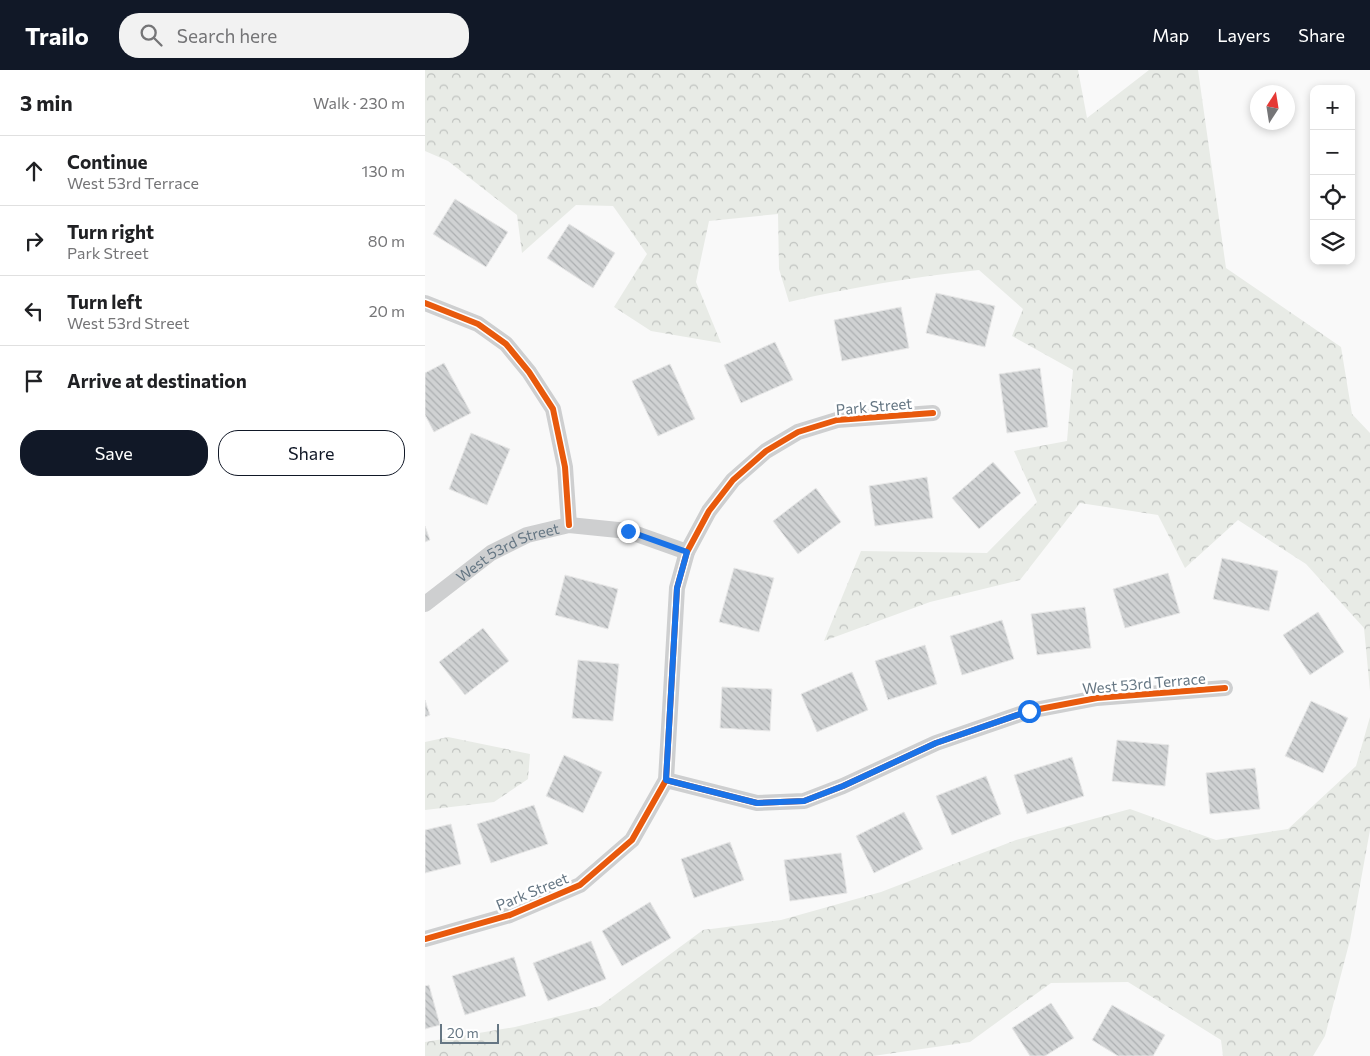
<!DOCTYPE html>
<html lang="en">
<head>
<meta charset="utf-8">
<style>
  :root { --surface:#fff; --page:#f2f2f2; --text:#202124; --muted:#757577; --line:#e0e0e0; --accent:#111827 }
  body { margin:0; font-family:Commissioner,sans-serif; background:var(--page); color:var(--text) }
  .controls { position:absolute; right:15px; top:15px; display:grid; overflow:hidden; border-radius:10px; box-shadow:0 2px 8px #0003 }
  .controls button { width:45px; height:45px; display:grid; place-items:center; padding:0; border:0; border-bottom:1px solid var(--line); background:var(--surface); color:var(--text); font:25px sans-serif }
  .compass { position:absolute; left:825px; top:15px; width:45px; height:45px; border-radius:50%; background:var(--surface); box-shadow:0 2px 8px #0003; rotate:12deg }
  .scale { position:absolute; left:15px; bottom:12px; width:59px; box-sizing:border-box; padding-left:5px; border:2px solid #657683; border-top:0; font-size:14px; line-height:18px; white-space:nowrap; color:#657683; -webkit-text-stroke:4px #fff; paint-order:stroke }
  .stop { position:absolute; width:15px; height:15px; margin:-11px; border:4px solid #1a73e8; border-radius:50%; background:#fff }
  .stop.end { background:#1a73e8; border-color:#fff; box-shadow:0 1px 5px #0008 }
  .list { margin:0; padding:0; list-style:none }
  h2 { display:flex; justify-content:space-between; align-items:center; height:65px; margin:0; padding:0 20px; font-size:21px }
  h2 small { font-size:16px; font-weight:400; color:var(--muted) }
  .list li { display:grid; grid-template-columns:32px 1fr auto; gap:15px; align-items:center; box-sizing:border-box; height:70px; padding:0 20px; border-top:1px solid var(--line) }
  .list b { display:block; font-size:19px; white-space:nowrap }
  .list p { margin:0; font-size:16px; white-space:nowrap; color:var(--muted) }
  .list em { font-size:16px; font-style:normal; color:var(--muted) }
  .actions { display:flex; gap:10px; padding:15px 20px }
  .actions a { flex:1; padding:11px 0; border:1px solid var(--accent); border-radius:20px; text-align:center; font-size:18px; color:var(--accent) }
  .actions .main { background:var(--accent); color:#fff }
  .icon { flex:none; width:28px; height:28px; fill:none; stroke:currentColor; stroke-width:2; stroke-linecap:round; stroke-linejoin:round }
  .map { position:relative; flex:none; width:945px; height:986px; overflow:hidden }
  header { display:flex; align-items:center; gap:30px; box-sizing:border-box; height:70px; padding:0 25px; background:var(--accent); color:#fff }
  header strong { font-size:24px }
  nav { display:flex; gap:28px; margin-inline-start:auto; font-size:18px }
  .search { width:350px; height:45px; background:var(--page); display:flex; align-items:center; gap:12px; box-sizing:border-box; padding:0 18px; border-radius:20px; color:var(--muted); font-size:19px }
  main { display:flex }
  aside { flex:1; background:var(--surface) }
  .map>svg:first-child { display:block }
</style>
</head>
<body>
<header>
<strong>Trailo</strong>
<div class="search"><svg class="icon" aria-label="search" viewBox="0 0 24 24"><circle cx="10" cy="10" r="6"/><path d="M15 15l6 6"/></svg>Search here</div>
<nav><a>Map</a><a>Layers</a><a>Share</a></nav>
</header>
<main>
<aside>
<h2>3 min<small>Walk · 230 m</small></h2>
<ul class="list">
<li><svg class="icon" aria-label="ahead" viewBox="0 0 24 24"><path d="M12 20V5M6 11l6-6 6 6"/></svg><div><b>Continue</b><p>West 53rd Terrace</p></div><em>130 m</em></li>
<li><svg class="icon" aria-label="right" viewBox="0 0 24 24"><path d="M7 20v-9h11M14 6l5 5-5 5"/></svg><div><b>Turn right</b><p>Park Street</p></div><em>80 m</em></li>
<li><svg class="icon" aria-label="left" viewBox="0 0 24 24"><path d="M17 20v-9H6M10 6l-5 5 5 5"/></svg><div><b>Turn left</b><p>West 53rd Street</p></div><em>20 m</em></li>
<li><svg class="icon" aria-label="arrive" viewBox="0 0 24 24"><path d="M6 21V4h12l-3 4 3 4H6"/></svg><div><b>Arrive at destination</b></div></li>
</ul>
<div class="actions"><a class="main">Save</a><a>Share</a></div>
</aside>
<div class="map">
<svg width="945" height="986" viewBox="0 0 945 986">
  <defs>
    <pattern id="forest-crowns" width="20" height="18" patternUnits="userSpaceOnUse" patternTransform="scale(1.25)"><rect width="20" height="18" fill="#e8ebe6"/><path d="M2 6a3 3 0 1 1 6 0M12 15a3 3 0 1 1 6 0" fill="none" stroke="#c0c3c0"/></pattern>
    <pattern id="building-back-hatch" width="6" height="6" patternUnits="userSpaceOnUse" patternTransform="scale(1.25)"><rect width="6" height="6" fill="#d0d2d3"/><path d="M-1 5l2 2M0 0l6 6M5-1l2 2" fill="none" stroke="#acafb1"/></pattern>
  </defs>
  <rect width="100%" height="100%" fill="#f9f9f9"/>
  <!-- forest -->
  <path fill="url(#forest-crowns)" d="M 0,0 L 653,0 L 662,48 L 724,0 L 773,0 L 801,198 L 916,277 L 927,344 L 945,363 L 945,621 L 939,558 L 881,494 L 813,450 L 760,498 L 733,445 L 655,433 L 595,510 L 505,532 L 399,571 L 436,481 L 562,483 L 612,432 L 589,381 L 642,371 L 648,300 L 587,266 L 598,239 L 554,200 C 489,207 427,217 364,232 L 354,199 L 353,144 L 284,151 L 271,212 L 296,273 L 226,261 L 189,237 L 222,184 L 188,136 L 151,135 L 97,183 L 92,145 L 23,91 L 0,81 Z
    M 945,647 L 945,760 L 925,870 L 900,966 L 888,986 L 798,986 L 796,970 L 703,912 L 626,913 L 545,972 L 448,986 L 0,986 L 0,972 L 90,957 L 175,936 L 278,860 L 356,850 L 456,822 L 591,770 L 705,739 L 791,770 L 863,759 L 931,696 Z
    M 23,667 L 105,684 L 103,709 L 69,732 L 0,740 L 0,672 Z"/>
  <!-- building -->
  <path fill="url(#building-back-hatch)" stroke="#e8e8e8" d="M 30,129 L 83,162 L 61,197 L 8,164 Z
    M 144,154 L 190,183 L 168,218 L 122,188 Z
    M 511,223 L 570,236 L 560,277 L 501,263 Z
    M 476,237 L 484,278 L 417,291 L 409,250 Z
    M 350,272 L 368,310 L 316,333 L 299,295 Z
    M 19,293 L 46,343 L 9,362 L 0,345 L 0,303 Z
    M 245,294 L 270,349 L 233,366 L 207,311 Z
    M 615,298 L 623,357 L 582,363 L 574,304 Z
    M 46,363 L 85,379 L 62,435 L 24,419 Z
    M 568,392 L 596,423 L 554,459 L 527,428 Z
    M 502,407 L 508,448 L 450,456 L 444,416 Z
    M 391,418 L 416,452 L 373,484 L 348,451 Z
    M 0,456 L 5,470 L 0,472 Z
    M 797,488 L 853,501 L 844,541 L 788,529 Z
    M 309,498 L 349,508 L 334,562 L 294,552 Z
    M 743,503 L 755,543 L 700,558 L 688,519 Z
    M 140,505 L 193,519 L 183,559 L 130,545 Z
    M 660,537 L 666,578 L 612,585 L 606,544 Z
    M 893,542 L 919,582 L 885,605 L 858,565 Z
    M 577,550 L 589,589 L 537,605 L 525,566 Z
    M 58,558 L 84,591 L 40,625 L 14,592 Z
    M 500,575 L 512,614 L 463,630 L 450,591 Z
    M 153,590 L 194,594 L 188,651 L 147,648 Z
    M 427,602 L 443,640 L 392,662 L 376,624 Z
    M 297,617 L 347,619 L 345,661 L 295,658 Z
    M 0,630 L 5,645 L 0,647 Z
    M 886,631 L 923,648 L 898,703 L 860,686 Z
    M 692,670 L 744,675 L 740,716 L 687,711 Z
    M 139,685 L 177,702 L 158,743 L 121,726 Z
    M 647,687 L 659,726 L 602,744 L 589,705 Z
    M 830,698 L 835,739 L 785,744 L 781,703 Z
    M 561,706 L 576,744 L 527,765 L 511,726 Z
    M 109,735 L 123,774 L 66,793 L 52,754 Z
    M 479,742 L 498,779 L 449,803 L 431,766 Z
    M 26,754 L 36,794 L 0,803 L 0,760 Z
    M 305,772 L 319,810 L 269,828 L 256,789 Z
    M 416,783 L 422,823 L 365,831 L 359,790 Z
    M 225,832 L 246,868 L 197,896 L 177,861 Z
    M 166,871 L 181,909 L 123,931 L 108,893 Z
    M 89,887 L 101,926 L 40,945 L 27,906 Z
    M 4,915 L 15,955 L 0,959 L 0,916 Z
    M 626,933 L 649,968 L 620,986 L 605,986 L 587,958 Z
    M 687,935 L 740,965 L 728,986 L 693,986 L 667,970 Z"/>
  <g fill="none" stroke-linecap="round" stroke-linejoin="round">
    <!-- minor -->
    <g stroke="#cecfd0" stroke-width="16">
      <path d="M 0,233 L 53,254 L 81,274 L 104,302 L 128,339 L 140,397 L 144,455"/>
      <path id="s1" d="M 0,534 L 66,483 L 102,465 L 144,455 L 203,461 L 262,482"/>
      <path d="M 241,710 L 332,733 L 379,731 L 418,716 L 511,673 L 604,641 L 672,628 L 800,618"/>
      <path d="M 0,869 L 85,845 L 155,815 L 207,770 L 241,710 L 252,518 L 262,482 L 284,441 L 308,410 L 341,381 L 373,362 L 412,350 L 508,343"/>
    </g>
    <defs>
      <path id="cycleway" d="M 0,233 L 53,254 L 81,274 L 104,302 L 128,339 L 140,397 L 144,455
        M 241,710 L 332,733 L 379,731 L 418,716 L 511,673 L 604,641 L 672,628 L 800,618
        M 0,869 L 85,845 L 155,815 L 207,770 L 241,710 L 252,518 L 262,482 L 284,441 L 308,410 L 341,381 L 373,362 L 412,350 L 508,343"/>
    </defs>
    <!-- cycleway casing -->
    <use href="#cycleway" stroke="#fff" stroke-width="9"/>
    <!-- cycleway -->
    <use href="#cycleway" stroke="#e8590c" stroke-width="6"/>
  </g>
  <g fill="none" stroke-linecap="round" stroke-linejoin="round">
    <!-- route -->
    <path stroke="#1a73e8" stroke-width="6" d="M 203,461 L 262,482 L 252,518 L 241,710 L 332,733 L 379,731 L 418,716 L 511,673 L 604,641"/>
  </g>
  <g text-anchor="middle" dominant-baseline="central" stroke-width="5" stroke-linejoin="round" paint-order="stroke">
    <!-- street labels -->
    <g font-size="15" fill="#657683" stroke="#fff">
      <text transform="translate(449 336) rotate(-5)">Park Street</text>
      <text stroke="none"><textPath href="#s1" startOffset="99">West 53rd Street</textPath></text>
      <text transform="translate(719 613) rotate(-5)">West 53rd Terrace</text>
      <text transform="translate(107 821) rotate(-22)">Park Street</text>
    </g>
  </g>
</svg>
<div class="controls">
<button>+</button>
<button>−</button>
<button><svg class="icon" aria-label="locate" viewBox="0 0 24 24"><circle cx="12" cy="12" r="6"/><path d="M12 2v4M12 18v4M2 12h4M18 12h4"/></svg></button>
<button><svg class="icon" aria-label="layers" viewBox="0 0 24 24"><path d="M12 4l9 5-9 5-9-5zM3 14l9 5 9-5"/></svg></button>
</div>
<svg class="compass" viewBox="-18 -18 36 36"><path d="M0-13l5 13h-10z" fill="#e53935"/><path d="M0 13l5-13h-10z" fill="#757577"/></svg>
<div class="scale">20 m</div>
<div class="stop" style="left:604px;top:641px"></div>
<div class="stop end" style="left:203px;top:461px"></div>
</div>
</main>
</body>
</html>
